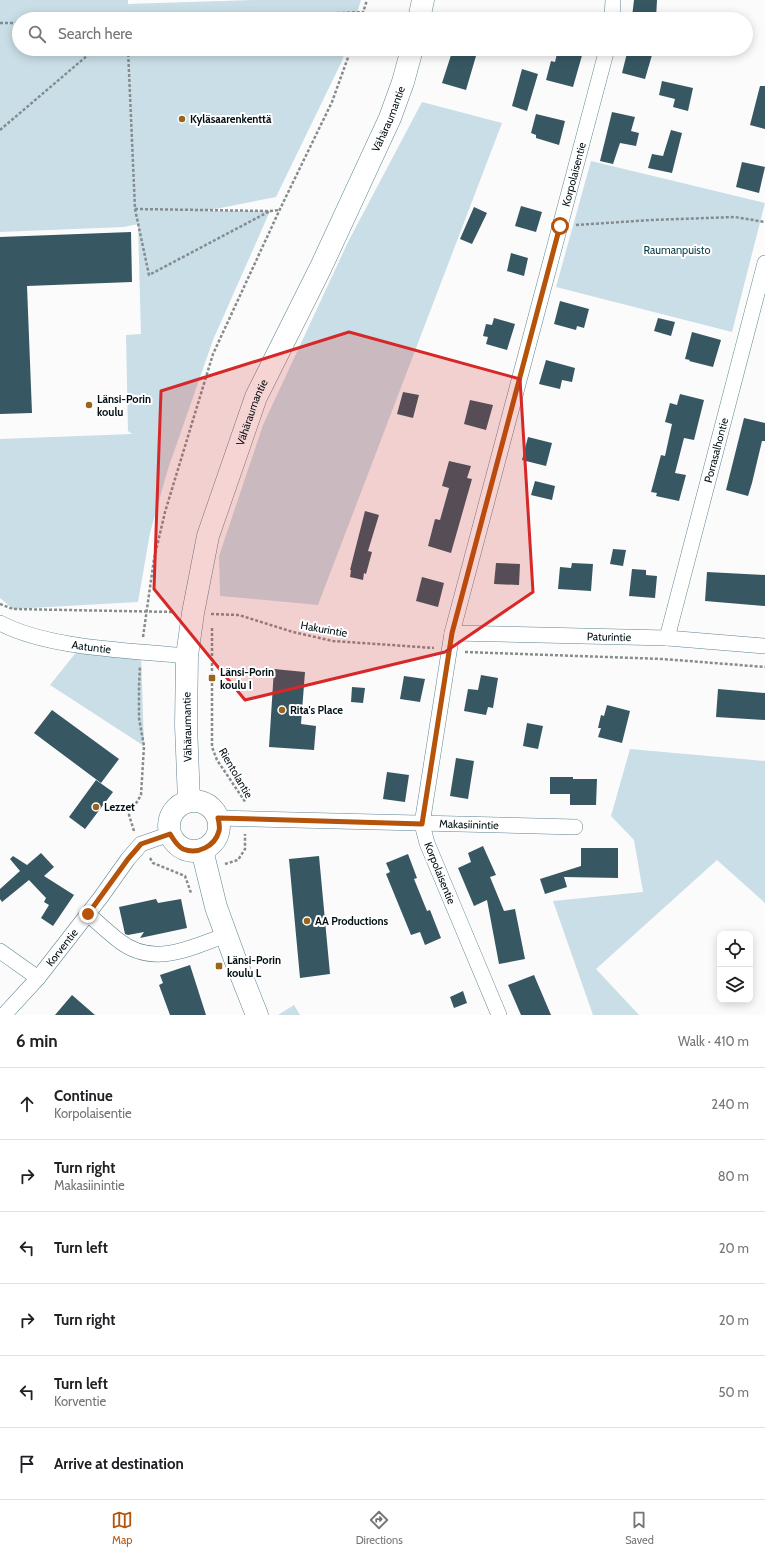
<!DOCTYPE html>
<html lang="en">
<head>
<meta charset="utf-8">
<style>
  :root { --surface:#fff; --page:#f2f2f2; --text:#202124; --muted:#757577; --line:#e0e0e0; --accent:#b45309 }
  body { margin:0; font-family:Cabin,sans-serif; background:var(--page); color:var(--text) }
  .controls { position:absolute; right:12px; bottom:12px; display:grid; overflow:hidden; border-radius:8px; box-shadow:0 2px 10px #0003 }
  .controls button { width:36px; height:36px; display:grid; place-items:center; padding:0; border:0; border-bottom:1px solid var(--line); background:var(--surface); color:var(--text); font:20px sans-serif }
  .stop { position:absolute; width:12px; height:12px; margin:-9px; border:3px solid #b45309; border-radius:50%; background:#fff }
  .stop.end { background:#b45309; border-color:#fff; box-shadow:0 1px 4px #0008 }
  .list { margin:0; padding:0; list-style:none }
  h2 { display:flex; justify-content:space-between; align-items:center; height:52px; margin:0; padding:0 16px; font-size:17px }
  h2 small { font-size:13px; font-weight:400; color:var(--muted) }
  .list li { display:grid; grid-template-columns:26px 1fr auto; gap:12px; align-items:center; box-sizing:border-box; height:72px; padding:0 16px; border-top:1px solid var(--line) }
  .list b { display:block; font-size:15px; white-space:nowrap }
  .list p { margin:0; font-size:13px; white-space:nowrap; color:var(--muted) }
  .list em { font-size:13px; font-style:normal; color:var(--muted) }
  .icon { flex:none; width:22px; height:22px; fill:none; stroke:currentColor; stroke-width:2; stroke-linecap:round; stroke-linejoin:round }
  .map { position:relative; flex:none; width:765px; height:1015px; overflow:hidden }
  .search { position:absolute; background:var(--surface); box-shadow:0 2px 10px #0003; left:12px; right:12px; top:12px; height:44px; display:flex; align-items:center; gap:10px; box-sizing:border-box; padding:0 14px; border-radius:22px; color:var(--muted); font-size:15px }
  .sheet { height:484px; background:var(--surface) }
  nav { display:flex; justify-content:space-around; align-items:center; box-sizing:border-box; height:56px; border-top:1px solid var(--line); background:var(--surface); font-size:11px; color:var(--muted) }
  nav a { display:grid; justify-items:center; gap:2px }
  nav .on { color:var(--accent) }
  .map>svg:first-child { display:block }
</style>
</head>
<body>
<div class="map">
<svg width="765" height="1015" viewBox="0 0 765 1015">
  <rect width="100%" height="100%" fill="#fbfbfb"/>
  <!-- green -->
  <path fill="#c9dee6" d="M 0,0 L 128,0 L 128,4 L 253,0 L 361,0 L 355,19 L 19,19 L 19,49 L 346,49 L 342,61 L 276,197 L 205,211 L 270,211 L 213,340 L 168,469 L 150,533 L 138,602 L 13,609 L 0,598 L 0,439 L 132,434 L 128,431 L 126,335 L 141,334 L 138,224 L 124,227 L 0,232 Z
    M 422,102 L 502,123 L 318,605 L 220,596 L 219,556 L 263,425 L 348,242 Z
    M 591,161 L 765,203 L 732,332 L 556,287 Z
    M 82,645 L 141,651 L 144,746 L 50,685 Z
    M 630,749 L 765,761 L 765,903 L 717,860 L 596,969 L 639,1015 L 593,1015 L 553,901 L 643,892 L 634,840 L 611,816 Z
    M 294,1005 L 300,1015 L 278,1015 Z"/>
  <!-- building -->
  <path fill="#375762" d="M 634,0 L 657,0 L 656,19 L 632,17 Z
    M 453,49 L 476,56 L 466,90 L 442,83 Z
    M 558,49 L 571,49 L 583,52 L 573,87 L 546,80 L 551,61 L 555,62 Z
    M 628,49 L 652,55 L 645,79 L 622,73 Z
    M 522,69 L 538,74 L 527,111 L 512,106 Z
    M 662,81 L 693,88 L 688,111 L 673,107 L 675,99 L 659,95 Z
    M 760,86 L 765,86 L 765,129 L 750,125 Z
    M 612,112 L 635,117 L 631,131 L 639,133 L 636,146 L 620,143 L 613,164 L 600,161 Z
    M 536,114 L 565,121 L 559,145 L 536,138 L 536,135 L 531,133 Z
    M 671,130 L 682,133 L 672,173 L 648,168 L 652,154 L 663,156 Z
    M 742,162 L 765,167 L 759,193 L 736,187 Z
    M 521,206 L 542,212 L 536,232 L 515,226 Z
    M 474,207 L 487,213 L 472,244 L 460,239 Z
    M 131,232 L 132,282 L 27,286 L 32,413 L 0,414 L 0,237 Z
    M 511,253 L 528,258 L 524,276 L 507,271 Z
    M 560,301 L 589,309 L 584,328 L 577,326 L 576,330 L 554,324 Z
    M 494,318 L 515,324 L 507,350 L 486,344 L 488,337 L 483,336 L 486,324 L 492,325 Z
    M 658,318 L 675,322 L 671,336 L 654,331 Z
    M 692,332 L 721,340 L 713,367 L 689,361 L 690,360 L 685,359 Z
    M 546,360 L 575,368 L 572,382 L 562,380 L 560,389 L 539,384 Z
    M 403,392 L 419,395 L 413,418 L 397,414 Z
    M 680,394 L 704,400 L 694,440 L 684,438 L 675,473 L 686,475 L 679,501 L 656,496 L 657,493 L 651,492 L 661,455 L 665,456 L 672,424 L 665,422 L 670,403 L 677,405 Z
    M 470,400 L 493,405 L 486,430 L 464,424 Z
    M 744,418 L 765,423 L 765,441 L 762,441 L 752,483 L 748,496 L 726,490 Z
    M 528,437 L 552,443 L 546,466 L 522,460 Z
    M 449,461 L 471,466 L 467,478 L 472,479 L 451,553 L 428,546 L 435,519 L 440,520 L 449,488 L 442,486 Z
    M 535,481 L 555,486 L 552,500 L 531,495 Z
    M 365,511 L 379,515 L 368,551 L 372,552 L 366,574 L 364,573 L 363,580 L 350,577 L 351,570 L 350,570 Z
    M 613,549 L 626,550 L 623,566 L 610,564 Z
    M 496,563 L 520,564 L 519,585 L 494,584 Z
    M 572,563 L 593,564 L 591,591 L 558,589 L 560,567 L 571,568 Z
    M 632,569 L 646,570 L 646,575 L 657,576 L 655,598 L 629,596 Z
    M 707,572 L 765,575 L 765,606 L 705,601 Z
    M 422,577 L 444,583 L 438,607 L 416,601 Z
    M 274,669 L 305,672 L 301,724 L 316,726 L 314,750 L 269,747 Z
    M 481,675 L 498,678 L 493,708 L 488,707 L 486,715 L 464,711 L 468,689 L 478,690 Z
    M 404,676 L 425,679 L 420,702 L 400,699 Z
    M 352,687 L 365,688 L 363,703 L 351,702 Z
    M 718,689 L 765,693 L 765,720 L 716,717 Z
    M 607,705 L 630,711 L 622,743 L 598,737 L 601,728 L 598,728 L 601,715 L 604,716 Z
    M 52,710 L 119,759 L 101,783 L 34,733 Z
    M 527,723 L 543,726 L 538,749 L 523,746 Z
    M 456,758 L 474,761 L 468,799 L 450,796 Z
    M 387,772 L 409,775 L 405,802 L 383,799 Z
    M 550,777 L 573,777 L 573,779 L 597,779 L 596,805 L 570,805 L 570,794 L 550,794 Z
    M 96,780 L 113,792 L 85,829 L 69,817 Z
    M 483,846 L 496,875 L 490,877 L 504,911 L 515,909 L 525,959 L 499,964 L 487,900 L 474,906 L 458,868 L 471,862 L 468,853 Z
    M 581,848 L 618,848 L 618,878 L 564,877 L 567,887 L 545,894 L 540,879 L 581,866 Z
    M 41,853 L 54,867 L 44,876 L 74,895 L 53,926 L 41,918 L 49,905 L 44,902 L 46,898 L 29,880 L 2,902 L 0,899 L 0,889 L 20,871 L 10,859 L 13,856 L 27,865 Z
    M 408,854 L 417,878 L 414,879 L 427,911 L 430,910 L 441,938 L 425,945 L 420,932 L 411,935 L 386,874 L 390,872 L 386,863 Z
    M 319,856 L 330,974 L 300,978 L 289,859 Z
    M 156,899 L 158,903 L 181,899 L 187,928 L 140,938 L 144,932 L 128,935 L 125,934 L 119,907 Z
    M 190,965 L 206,1015 L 170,1015 L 159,985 L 163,983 L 160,975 Z
    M 534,975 L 551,1015 L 521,1015 L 508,985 Z
    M 463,991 L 467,1003 L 454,1008 L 450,997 Z
    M 72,995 L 95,1015 L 55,1015 Z"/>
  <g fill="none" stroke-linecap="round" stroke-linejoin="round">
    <defs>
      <g id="minor">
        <path d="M 612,19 L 613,0"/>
        <path id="s1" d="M 0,623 C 49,649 131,650 187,656"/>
        <path id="s2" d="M 452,633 L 667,638 L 765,646"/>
        <path id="s3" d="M 667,638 L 765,263"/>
        <path id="s4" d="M 218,818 L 575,827"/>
        <path d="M 88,914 C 98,923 108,932 118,940 C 153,968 190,948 226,935"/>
        <path d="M 0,951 L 38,978"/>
        <path id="s5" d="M 4,1015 L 38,978 L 101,897 L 128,859 L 141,844 L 170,834"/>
        <path id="s6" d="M 499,1015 L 427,843 L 422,824 L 452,633 L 607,49"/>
      </g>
      <g id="secondary">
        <path d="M 419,19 L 423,0"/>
        <circle cx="194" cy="826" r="25"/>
        <path id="s7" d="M 189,801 L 186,725 L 187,656 L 193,613 L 208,536 L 256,397 L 321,267 L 390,118 L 403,82 L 412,49"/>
        <path d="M 202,850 L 216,907 L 236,962 L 257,1015"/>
      </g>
    </defs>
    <!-- minor casing -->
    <use href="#minor" stroke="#5e8593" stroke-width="16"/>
    <!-- secondary casing -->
    <use href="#secondary" stroke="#5e8593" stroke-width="23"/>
    <!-- path -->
    <path stroke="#858c8e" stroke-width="2.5" stroke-dasharray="3 2" stroke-linecap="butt" d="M 192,19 L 364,12
      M 361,19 L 367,0
      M 0,23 L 19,23
      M 128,49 L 135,209 L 149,275 L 270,211
      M 0,130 L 95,49
      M 135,209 L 270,211 L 279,210
      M 576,225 L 651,220 L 735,217 L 765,222
      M 0,604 L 13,609 L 174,612
      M 211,614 L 239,615 L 293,632 L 333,641 L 434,648
      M 212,628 L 212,747 L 217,760 L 246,803
      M 143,637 L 154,559 L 165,512 L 213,354 L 280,209 L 332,102 L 351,49
      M 465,652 L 663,659 L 765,667
      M 134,831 L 129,815 L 141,795 L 144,746 L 139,718 L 139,686 L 140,666
      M 150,858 L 153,863 L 185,876 L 191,893
      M 225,864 L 238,860 L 245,849 L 245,834"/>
    <!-- minor -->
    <use href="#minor" stroke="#fff" stroke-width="15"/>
    <!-- secondary -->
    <use href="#secondary" stroke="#fff" stroke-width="22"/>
  </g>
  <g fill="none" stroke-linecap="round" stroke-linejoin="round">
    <!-- route -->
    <path stroke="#b45309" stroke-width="5" d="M 88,914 L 128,859 L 141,844 L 170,834 C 174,840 177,846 183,849 C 198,855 215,846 219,831 C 220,827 219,822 218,818 L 422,824 L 452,633 L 560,226"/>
  </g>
  <!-- marked area -->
  <path fill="#d62828" fill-opacity="0.2" stroke="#d62828" stroke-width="3" stroke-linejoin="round" d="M 349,332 L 520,379 L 533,592 L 445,652 L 245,700 L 154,589 L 161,391 Z"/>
  <!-- markers -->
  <g fill="#99641c" stroke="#fff" stroke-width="1.5">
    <circle cx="182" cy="119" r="4"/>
    <circle cx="89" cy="405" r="4"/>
    <rect x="208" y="674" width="8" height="8" rx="2"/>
    <circle cx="282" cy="710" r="4"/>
    <circle cx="96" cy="807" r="4"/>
    <circle cx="307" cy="921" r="4"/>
    <rect x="215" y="962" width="8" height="8" rx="2"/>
  </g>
  <g text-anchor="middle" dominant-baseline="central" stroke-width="4" stroke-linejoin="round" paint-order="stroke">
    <!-- poi labels -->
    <g font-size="11" font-weight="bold" fill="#031116" stroke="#fff" text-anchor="start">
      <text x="190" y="119">Kyläsaarenkenttä</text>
      <text x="97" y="399">Länsi-Porin<tspan x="97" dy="13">koulu</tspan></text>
      <text x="220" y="672">Länsi-Porin<tspan x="220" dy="13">koulu I</tspan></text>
      <text x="290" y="710">Rita's Place</text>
      <text x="104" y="807">Lezzet</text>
      <text x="315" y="921">AA Productions</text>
      <text x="227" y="960">Länsi-Porin<tspan x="227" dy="13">koulu L</tspan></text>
    </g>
    <!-- street labels -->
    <g font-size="11" fill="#031116" stroke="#fff">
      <text stroke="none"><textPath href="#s7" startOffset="722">Vähäraumantie</textPath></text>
      <text stroke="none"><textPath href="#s6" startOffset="874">Korpolaisentie</textPath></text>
      <text stroke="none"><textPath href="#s7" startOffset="398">Vähäraumantie</textPath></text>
      <text stroke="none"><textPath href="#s3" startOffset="194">Porrasalhontie</textPath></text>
      <text transform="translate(324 629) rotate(10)">Hakurintie</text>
      <text stroke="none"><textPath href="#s2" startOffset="157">Paturintie</textPath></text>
      <text stroke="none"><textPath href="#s1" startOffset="95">Aatuntie</textPath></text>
      <text transform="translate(187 727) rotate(-91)">Vähäraumantie</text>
      <text transform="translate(236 773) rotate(60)">Rientolantie</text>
      <text stroke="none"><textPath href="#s4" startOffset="251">Makasiinintie</textPath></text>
      <text transform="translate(440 873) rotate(68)">Korpolaisentie</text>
      <text stroke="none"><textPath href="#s5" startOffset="89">Korventie</textPath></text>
    </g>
    <!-- park labels -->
    <g font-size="11" fill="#043b49" stroke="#fff">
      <text x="677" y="250">Raumanpuisto</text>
    </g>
  </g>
</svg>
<div class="controls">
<button><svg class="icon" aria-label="locate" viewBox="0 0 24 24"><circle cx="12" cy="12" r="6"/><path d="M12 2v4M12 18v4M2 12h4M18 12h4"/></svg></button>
<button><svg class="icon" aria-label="layers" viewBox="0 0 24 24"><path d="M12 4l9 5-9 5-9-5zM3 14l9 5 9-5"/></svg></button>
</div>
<div class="stop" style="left:560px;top:226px"></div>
<div class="stop end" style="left:88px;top:914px"></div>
<div class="search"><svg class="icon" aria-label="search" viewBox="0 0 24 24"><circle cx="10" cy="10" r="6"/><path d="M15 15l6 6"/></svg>Search here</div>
</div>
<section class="sheet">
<h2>6 min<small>Walk · 410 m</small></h2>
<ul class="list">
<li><svg class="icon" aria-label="ahead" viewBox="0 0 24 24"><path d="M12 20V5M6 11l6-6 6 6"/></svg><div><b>Continue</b><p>Korpolaisentie</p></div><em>240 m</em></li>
<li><svg class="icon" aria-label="right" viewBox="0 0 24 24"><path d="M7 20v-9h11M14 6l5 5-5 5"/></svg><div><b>Turn right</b><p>Makasiinintie</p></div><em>80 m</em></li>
<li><svg class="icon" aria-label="left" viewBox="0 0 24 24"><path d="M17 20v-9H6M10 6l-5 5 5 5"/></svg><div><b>Turn left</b></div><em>20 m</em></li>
<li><svg class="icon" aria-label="right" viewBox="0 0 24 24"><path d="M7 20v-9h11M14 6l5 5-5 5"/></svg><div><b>Turn right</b></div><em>20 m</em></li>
<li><svg class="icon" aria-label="left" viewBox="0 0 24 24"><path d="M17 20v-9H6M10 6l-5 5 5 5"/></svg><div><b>Turn left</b><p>Korventie</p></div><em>50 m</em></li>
<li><svg class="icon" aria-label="arrive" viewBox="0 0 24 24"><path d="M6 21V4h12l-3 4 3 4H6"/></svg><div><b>Arrive at destination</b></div></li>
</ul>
</section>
<nav>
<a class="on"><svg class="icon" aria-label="map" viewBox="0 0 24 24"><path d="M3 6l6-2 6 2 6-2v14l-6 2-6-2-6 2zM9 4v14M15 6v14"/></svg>Map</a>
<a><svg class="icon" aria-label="directions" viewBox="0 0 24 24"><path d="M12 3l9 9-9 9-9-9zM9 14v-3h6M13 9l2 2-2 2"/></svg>Directions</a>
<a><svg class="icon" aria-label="saved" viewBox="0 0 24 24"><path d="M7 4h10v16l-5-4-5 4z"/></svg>Saved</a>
</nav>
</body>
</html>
